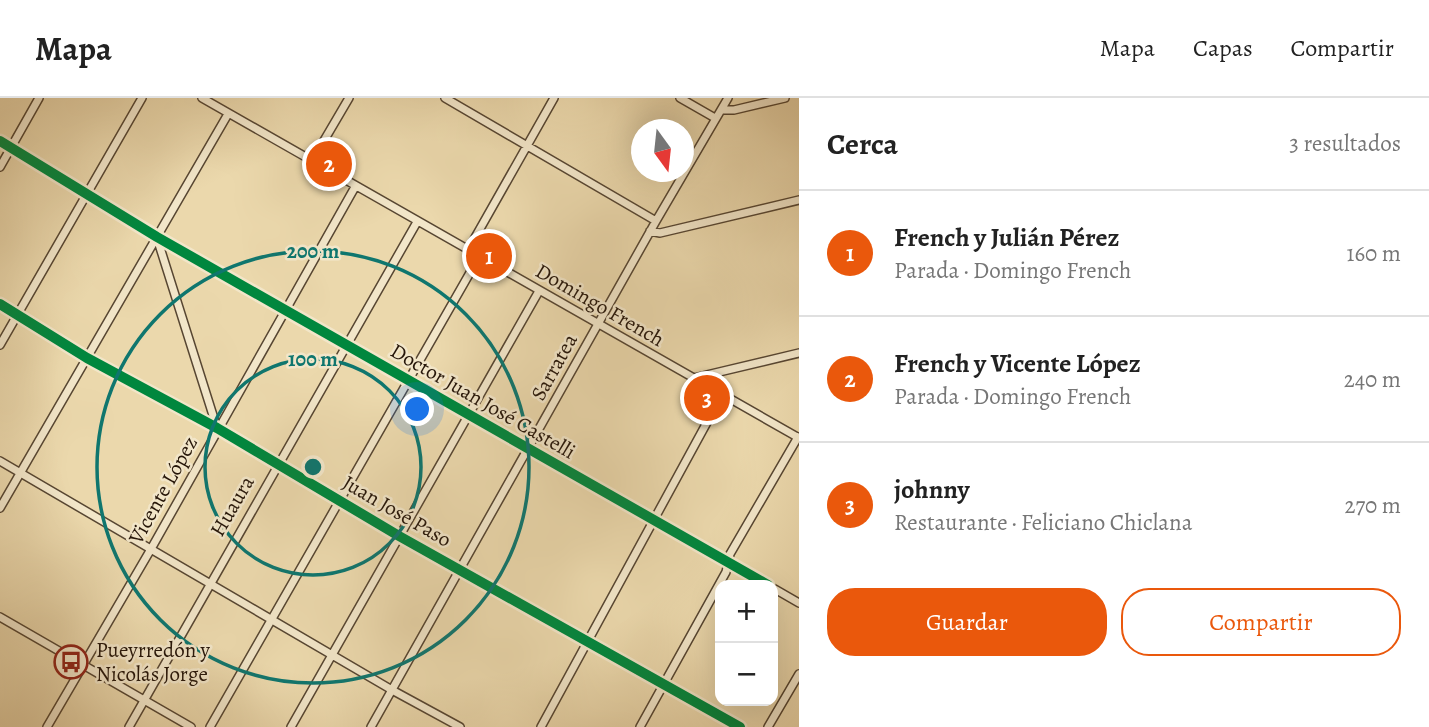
<!DOCTYPE html>
<html lang="es">
<head>
<meta charset="utf-8">
<style>
  :root { --surface:#fff; --page:#f6f6f6; --text:#222; --muted:#767676; --line:#e0e0e0; --accent:#ea580c }
  body { margin:0; font-family:Alegreya,serif; background:var(--page); color:var(--text) }
  .controls { position:absolute; right:21px; bottom:21px; display:grid; overflow:hidden; border-radius:14px; box-shadow:0 7px 28px #0002 }
  .controls button { width:63px; height:63px; display:grid; place-items:center; padding:0; border:0; border-bottom:2px solid var(--line); background:var(--surface); color:var(--text); font:35px sans-serif }
  .compass { position:absolute; left:631px; top:21px; width:63px; height:63px; border-radius:50%; background:var(--surface); box-shadow:0 7px 28px #0002; rotate:165deg }
  .you { position:absolute; left:418px; top:312px; width:24px; height:24px; margin:-18px; border:5px solid #fff; border-radius:50%; background:#1a73e8; box-shadow:0 0 0 10px #1a73e833 }
  .badge { display:grid; place-items:center; width:46px; height:46px; border-radius:50%; background:var(--accent); color:#fff; font-size:23px; font-weight:700 }
  .pin { position:absolute; translate:-50% -50%; border:4px solid #fff; box-shadow:0 2px 7px #0006 }
  .list { margin:0; padding:0; list-style:none }
  h2 { display:flex; justify-content:space-between; align-items:center; height:91px; margin:0; padding:0 28px; font-size:30px }
  h2 small { font-size:23px; font-weight:400; color:var(--muted) }
  .list li { display:grid; grid-template-columns:46px 1fr auto; gap:21px; align-items:center; box-sizing:border-box; height:126px; padding:0 28px; border-top:2px solid var(--line) }
  .list b { display:block; font-size:26px; white-space:nowrap }
  .list p { margin:0; font-size:23px; white-space:nowrap; color:var(--muted) }
  .list em { font-size:23px; font-style:normal; color:var(--muted) }
  .actions { display:flex; gap:14px; padding:21px 28px }
  .actions a { flex:1; padding:16px 0; border:2px solid var(--accent); border-radius:28px; text-align:center; font-size:24px; color:var(--accent) }
  .actions .main { background:var(--accent); color:#fff }
  .map { position:relative; flex:none; width:799px; height:629px; overflow:hidden }
  header { display:flex; align-items:center; gap:42px; box-sizing:border-box; height:98px; padding:0 35px; background:var(--surface); border-bottom:2px solid var(--line) }
  header strong { font-size:33px }
  nav { display:flex; gap:38px; margin-inline-start:auto; font-size:24px }
  main { display:flex }
  aside { flex:1; background:var(--surface) }
  .map>svg:first-child { display:block }
</style>
</head>
<body>
<header>
<strong>Mapa</strong>
<nav><a>Mapa</a><a>Capas</a><a>Compartir</a></nav>
</header>
<main>
<div class="map">
<svg width="799" height="629" viewBox="0 0 799 629">
  <rect width="100%" height="100%" fill="#ebd8ac"/>
  <filter id="stains"><feTurbulence type="fractalNoise" baseFrequency=".00286" numOctaves="4"/><feColorMatrix values="0 0 0 0 .2 0 0 0 0 .09 0 0 0 0 .02 0 0 0 .5 -.17"/></filter>
  <radialGradient id="worn" r=".72"><stop offset=".6" stop-color="#630" stop-opacity="0"/><stop offset="1" stop-color="#630" stop-opacity=".3"/></radialGradient>
  <g fill="none" stroke-linecap="round" stroke-linejoin="round">
    <defs>
      <path id="minor" d="M 202,0 L 799,340
        M 445,0 L 656,123
        M 680,0 L 715,20
        M 721,12 L 734,12 L 785,0
        M 0,43 L 157,139 L 768,487
        M 312,63 L 349,0
        M 0,69 L 39,0
        M 650,133 L 660,135 L 799,102
        M 157,140 L 217,330
        M 468,152 L 554,0
        M 0,206 L 87,260 L 217,330 L 399,438 L 740,629
        M 0,247 L 142,0
        M 694,280 L 799,255
        M 0,363 L 392,592 L 460,629
        M 0,410 L 228,16
        M 773,490 L 799,505
        M 0,519 L 191,629
        M 47,629 L 151,451 L 355,89
        M 129,629 L 417,124
        M 210,629 L 479,159
        M 291,629 L 539,193
        M 371,629 L 656,123 L 728,0
        M 541,629 L 723,295
        M 640,629 L 726,474 L 730,456 L 798,339
        M 768,629 L 799,576"/>
    </defs>
    <!-- minor casing -->
    <use href="#minor" stroke="#574632" stroke-width="10"/>
    <!-- minor -->
    <use href="#minor" stroke="#f2e6c9" stroke-width="7"/>
    <defs>
      <path id="cycleway" d="M 0,43 L 157,139 L 768,487
        M 0,206 L 87,260 L 217,330 L 399,438 L 740,629"/>
    </defs>
    <!-- cycleway casing -->
    <use href="#cycleway" stroke="#f2e6c9" stroke-width="15"/>
    <!-- cycleway -->
    <use href="#cycleway" stroke="#00873e" stroke-width="10"/>
  </g>
  <!-- distance rings -->
  <g fill="none" stroke="#0f766e" stroke-width="3.5">
    <circle cx="313" cy="369" r="108"/>
    <circle cx="313" cy="369" r="216"/>
  </g>
  <!-- icons -->
  <defs>
    <symbol id="bus-ring" viewBox="-11 -11 22 22"><circle r="9.5" fill="#f2e6c9" stroke="#8f2418" stroke-width="1.5"/><path d="M-5-6H5V4H4V6H2V4H-2V6H-4V4H-5ZM-3.5-4V0h7V-4ZM-3.5 1.2v1.5H-2V1.2ZM2 1.2v1.5H3.5V1.2Z" fill="#8f2418"/></symbol>
  </defs>
  <g fill-rule="evenodd">
    <use href="#bus-ring" x="52" y="545" width="38" height="38"/>
  </g>
  <g text-anchor="middle" dominant-baseline="central" stroke-width="5" stroke-linejoin="round" paint-order="stroke">
    <!-- street labels -->
    <g font-size="21" fill="#261609" stroke="#f2e6c9">
      <text transform="translate(600 207) rotate(30)">Domingo French</text>
      <text transform="translate(554 269) rotate(-61)">Sarratea</text>
      <text transform="translate(483 303) rotate(30)">Doctor Juan José Castelli</text>
      <text transform="translate(163 392) rotate(-61)">Vicente López</text>
      <text transform="translate(232 408) rotate(-60)">Huaura</text>
      <text transform="translate(397 413) rotate(30)">Juan José Paso</text>
    </g>
    <!-- poi labels -->
    <g font-size="21" fill="#261609" stroke="#f2e6c9" text-anchor="start">
      <text x="96" y="552">Pueyrredón y<tspan x="96" dy="24">Nicolás Jorge</tspan></text>
    </g>
  </g>
  <circle cx="313" cy="369" r="10" fill="#0f766e" stroke="#f2e6c9" stroke-width="3.5"/>
  <g font-size="21" text-anchor="middle" font-weight="bold" fill="#0f766e" stroke="#f2e6c9" stroke-width="5" stroke-linejoin="round" paint-order="stroke">
    <text x="313" y="160">200 m</text>
    <text x="313" y="268">100 m</text>
  </g>
  <rect width="100%" height="100%" filter="url(#stains)"/>
  <rect width="100%" height="100%" fill="url(#worn)"/>
</svg>
<div class="controls">
<button>+</button>
<button>−</button>
</div>
<svg class="compass" viewBox="-18 -18 36 36"><path d="M0-13l5 13h-10z" fill="#e53935"/><path d="M0 13l5-13h-10z" fill="#767676"/></svg>
<div class="you"></div>
<div class="pin badge" style="left:489px;top:158px">1</div>
<div class="pin badge" style="left:329px;top:66px">2</div>
<div class="pin badge" style="left:707px;top:300px">3</div>
</div>
<aside>
<h2>Cerca<small>3 resultados</small></h2>
<ul class="list">
<li><span class="badge">1</span><div><b>French y Julián Pérez</b><p>Parada · Domingo French</p></div><em>160 m</em></li>
<li><span class="badge">2</span><div><b>French y Vicente López</b><p>Parada · Domingo French</p></div><em>240 m</em></li>
<li><span class="badge">3</span><div><b>johnny</b><p>Restaurante · Feliciano Chiclana</p></div><em>270 m</em></li>
</ul>
<div class="actions"><a class="main">Guardar</a><a>Compartir</a></div>
</aside>
</main>
</body>
</html>
